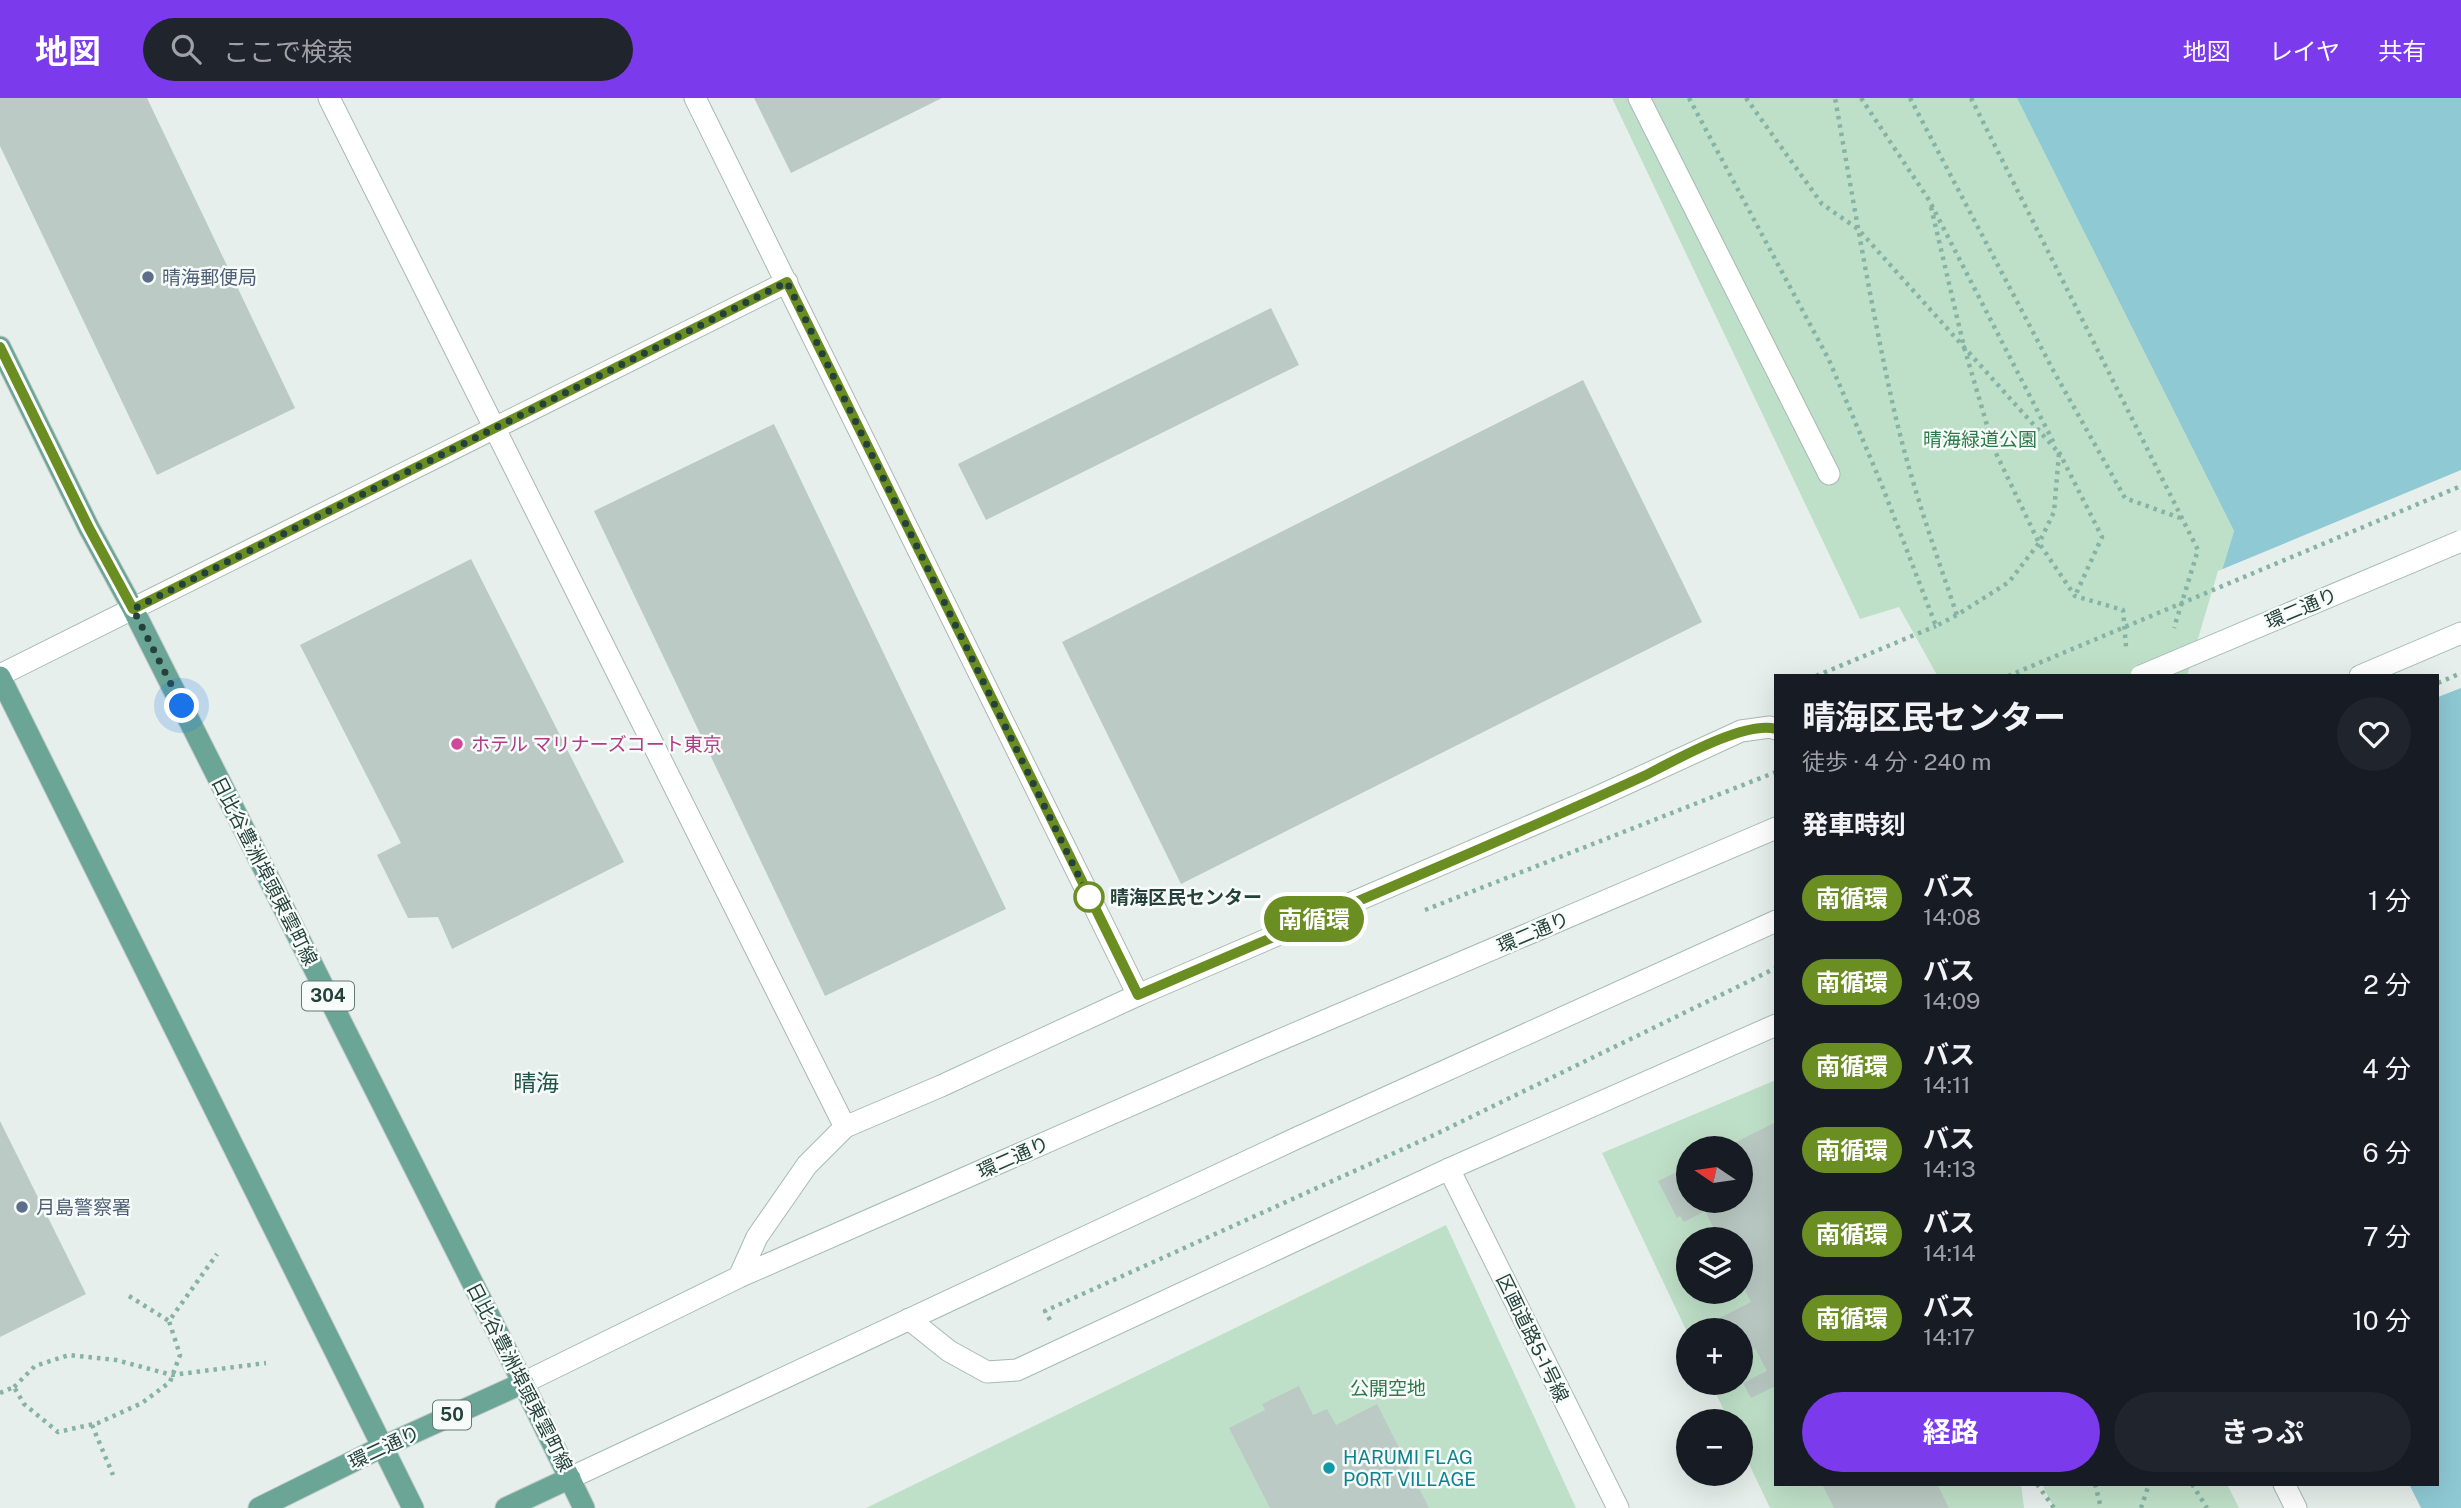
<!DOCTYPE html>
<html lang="ja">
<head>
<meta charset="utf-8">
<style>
  body { margin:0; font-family:"Public Sans","Noto Sans JP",sans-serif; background:#20242c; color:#f1f3f6; height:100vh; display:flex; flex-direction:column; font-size:26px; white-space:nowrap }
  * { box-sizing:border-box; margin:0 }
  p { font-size:23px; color:#9ea1a6 }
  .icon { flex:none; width:38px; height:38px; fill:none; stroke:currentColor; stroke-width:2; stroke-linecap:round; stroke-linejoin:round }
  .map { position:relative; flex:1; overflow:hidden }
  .details { position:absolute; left:1774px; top:576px; width:665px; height:812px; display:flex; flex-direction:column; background:#171b24; border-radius:0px; box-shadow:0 7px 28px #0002 }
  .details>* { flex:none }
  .badge { padding:0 14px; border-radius:23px; font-size:24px; line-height:46px }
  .needle { width:46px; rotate:283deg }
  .tools { position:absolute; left:1676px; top:1038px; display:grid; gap:14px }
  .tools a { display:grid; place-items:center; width:77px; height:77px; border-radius:50%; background:#171b24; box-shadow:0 7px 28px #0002; font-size:35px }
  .you { position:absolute; width:35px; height:35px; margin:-18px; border:5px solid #fff; border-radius:50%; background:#1a73e8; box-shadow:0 0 0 10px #1a73e833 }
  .map>.badge { position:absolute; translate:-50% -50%; box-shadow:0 0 0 4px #fff }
  h2 { padding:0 28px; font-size:26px; line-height:63px }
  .round { display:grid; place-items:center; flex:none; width:74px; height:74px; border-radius:37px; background:#20242c }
  .summary { display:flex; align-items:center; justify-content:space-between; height:119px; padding:0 28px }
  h1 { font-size:33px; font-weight:700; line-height:52px }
  .primary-button { display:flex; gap:14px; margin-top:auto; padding:14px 28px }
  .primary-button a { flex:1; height:80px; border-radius:42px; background:#7c3aed; color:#fff; font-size:28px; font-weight:700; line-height:80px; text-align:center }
  .primary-button a+a { background:#20242c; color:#f1f3f6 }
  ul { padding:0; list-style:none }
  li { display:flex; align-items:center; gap:21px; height:84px; padding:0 28px }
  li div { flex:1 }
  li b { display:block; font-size:26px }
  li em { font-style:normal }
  li .badge { min-width:77px; font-weight:700; text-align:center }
  header { display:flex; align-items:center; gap:42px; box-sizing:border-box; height:98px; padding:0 35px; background:#7c3aed; color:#fff }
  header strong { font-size:33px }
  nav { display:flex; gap:38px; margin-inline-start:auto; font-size:24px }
  .search { width:490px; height:63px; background:#20242c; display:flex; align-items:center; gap:18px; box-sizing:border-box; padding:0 24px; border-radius:38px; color:#9ea1a6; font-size:26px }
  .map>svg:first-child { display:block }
  .green { fill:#bfe0c8; fill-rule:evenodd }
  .water { fill:#8ec9d4 }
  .pier { fill:#e6efeb }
  .building { fill:#bbcac4 }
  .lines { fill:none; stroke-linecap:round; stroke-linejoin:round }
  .service-casing { stroke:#a8b8b2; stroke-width:23 }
  .tertiary-casing { stroke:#a8b8b2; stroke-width:23 }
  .secondary-casing { stroke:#a4bbb3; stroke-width:23 }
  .primary-casing { stroke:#c2cac8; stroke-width:23 }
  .path { stroke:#86b3a5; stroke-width:4.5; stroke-dasharray:3.5 5; stroke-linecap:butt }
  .service { stroke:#fff; stroke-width:21 }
  .tertiary { stroke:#fff; stroke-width:21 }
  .secondary { stroke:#fff; stroke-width:21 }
  .primary { stroke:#6aa596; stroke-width:21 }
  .secondary-bridge-casing { stroke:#a4bbb3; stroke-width:23; stroke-linecap:butt }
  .path-bridge { stroke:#86b3a5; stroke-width:4.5; stroke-dasharray:3.5 5; stroke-linecap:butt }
  .secondary-bridge { stroke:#fff; stroke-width:21 }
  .line-casing { stroke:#fff; stroke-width:16 }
  .line { stroke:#6b8e23; stroke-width:10 }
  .walk { stroke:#24423a; stroke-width:7; stroke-dasharray:0 12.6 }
  .service-dot { fill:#5c6f8a; stroke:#f7fbf9; stroke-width:2.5 }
  .hotel-dot { fill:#d1479c; stroke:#f7fbf9; stroke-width:2.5 }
  .stop-dot { fill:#fff; stroke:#6b8e23; stroke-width:3.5 }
  .culture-dot { fill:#0f9aa8; stroke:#f7fbf9; stroke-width:2.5 }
  .labels { text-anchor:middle; stroke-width:5; stroke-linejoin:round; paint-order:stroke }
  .shield { fill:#f7fbf9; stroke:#637a73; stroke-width:2 }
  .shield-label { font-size:18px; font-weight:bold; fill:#24423a }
  .service-label { font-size:19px; fill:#4e5e75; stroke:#f7fbf9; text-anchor:start }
  .park-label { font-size:19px; fill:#2d7a4b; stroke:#f7fbf9 }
  .street-label { font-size:19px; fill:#24423a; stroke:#f7fbf9 }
  .hotel-label { font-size:19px; fill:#b23c85; stroke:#f7fbf9; text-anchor:start }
  .stop-label { font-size:19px; font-weight:bold; fill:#24423a; stroke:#f7fbf9; text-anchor:start }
  .culture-label { font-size:19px; fill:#0d838f; stroke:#f7fbf9; text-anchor:start }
  .quarter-label { font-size:23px; fill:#1f5548; stroke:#f7fbf9 }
</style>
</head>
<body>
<header>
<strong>地図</strong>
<div class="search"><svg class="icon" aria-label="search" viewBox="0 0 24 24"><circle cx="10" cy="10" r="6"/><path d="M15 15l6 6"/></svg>ここで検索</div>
<nav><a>地図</a><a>レイヤ</a><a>共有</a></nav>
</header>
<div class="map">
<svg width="2461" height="1410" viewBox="0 0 2461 1410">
  <rect width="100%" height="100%" fill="#e6efeb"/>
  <path class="green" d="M1612,0H2017L2234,433L2190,577H1937L1899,509L1860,521Z
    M1776,982V1386H2021L2024,1410H1770L1741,1349V1323H1729L1711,1285L1741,1284V1232H1689V1238L1602,1055ZM1689,1050H1741V1102H1689ZM1689,1141H1741V1194H1689Z
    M1446,1127L1576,1410H866Z
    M2042,1386H2227L2239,1410H2054Z"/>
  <path class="water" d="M2017,0H2461V1410H2421L2409,1386H2438V578L2190,577L2234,433Z"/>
  <path class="pier" d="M2461,372V590L2438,599V578H2187L2218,473Z"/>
  <path class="building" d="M0,0H147L295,310L157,377L0,48Z
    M754,0H942L791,75Z
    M1271,210L1299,267L986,422L958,366Z
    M1583,282L1702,524L1181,786L1062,544Z
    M774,326L1006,811L825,898L594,413Z
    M471,461L624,764L452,851L438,819L408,820L377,757L401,745L300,547Z
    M0,1023L86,1196L0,1239Z
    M1776,1024V1295L1773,1289L1751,1300L1743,1285L1767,1273L1755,1250L1741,1256V1232H1696L1751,1204L1741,1184V1141H1719L1705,1113L1684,1124L1680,1118L1677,1120L1658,1083L1689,1068V1102H1741V1050H1724Z
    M1299,1288L1313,1317L1327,1311L1336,1327L1377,1306L1429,1410H1270L1229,1330L1265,1312L1262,1306Z
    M1822,1386H1937L1949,1410H1834Z"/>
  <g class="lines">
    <defs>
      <path id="service" d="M1639,0L1829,376
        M2284,1386L2296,1410"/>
      <path id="tertiary" d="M329,0L845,1029
        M695,0L1138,897
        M0,577L787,184
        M1449,1071L1618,1410"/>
      <path id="secondary" d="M2360,578L2461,535
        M739,1179L757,1139L807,1067L845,1029L941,988L1138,897L1595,700L1741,633L1770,629L1776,631
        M909,1221L949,1253L987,1274L1017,1272L1449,1071L1776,927
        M523,1285L739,1179L1261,950L1776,730
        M570,1380L1299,1039L1776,823"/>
      <path id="primary" d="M0,249L89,430L133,511L523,1285L584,1410
        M0,579L413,1410
        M259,1410L382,1349L523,1285
        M506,1410L570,1380"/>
    </defs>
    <use href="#service" class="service-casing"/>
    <use href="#tertiary" class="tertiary-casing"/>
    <use href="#secondary" class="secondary-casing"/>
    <use href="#primary" class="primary-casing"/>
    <path class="path" d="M1689,0L1829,262L1881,385L1936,528L1957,517
      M1746,0L1822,106L1858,131L2059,355L2054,414L2039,445L2009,484L1957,517C1933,447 1908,376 1892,303C1870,203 1853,101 1835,0
      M1861,0L1929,102L2055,347
      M1910,0L2053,272L2125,400L2180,420
      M1971,0L2198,452L2174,530
      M1931,109L1964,249L1994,351L2039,445L2075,498L2123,512L2126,549
      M2059,354L2102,439L2075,498
      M1816,578L1936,528
      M2438,585L2461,575
      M1425,812L1776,674
      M129,1198L169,1223
      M1050,1222L1045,1213L1434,1037L1776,870
      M14,1289L35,1268L69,1257L116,1262L172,1277L266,1265
      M0,1295L14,1289L24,1306L58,1334L98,1325L142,1305L170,1284L180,1257L169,1223L217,1156
      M92,1327L113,1377
      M2037,1386L2054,1410
      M2095,1386L2101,1410
      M2192,1386L2207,1410
      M2141,1410L2149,1386"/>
    <use href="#service" class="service"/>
    <use href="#tertiary" class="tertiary"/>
    <use href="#secondary" class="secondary"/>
    <use href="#primary" class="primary"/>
    <defs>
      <path id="secondary-bridge" d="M2141,578L2461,443"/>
    </defs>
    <use href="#secondary-bridge" class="secondary-bridge-casing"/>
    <path class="path-bridge" d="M2008,578L2461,388"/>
    <use href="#secondary-bridge" class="secondary-bridge"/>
  </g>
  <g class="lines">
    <defs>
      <path id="line" d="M0,249L89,430L133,511L787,184L1138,897C1306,824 1477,755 1644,678C1674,663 1745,622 1776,631"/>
    </defs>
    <use href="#line" class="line-casing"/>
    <use href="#line" class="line"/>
    <path class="walk" d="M182,608L133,511L787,184L1089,799"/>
  </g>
  <g class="service-dot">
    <circle cx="148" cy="179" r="7"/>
    <circle cx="22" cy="1109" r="7"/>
  </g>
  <circle class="hotel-dot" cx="457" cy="646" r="7"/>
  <circle class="stop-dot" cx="1089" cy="799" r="14"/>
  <circle class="culture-dot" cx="1329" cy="1370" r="7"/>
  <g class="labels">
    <g class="shield">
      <rect x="302" y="883.5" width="52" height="29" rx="5"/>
      <rect x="433" y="1302.5" width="38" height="29" rx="5"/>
    </g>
    <g class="shield-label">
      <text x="328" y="904">304</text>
      <text x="452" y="1323">50</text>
    </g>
    <g class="service-label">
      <text x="162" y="186">晴海郵便局</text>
      <text x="36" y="1116">月島警察署</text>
    </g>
    <g class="park-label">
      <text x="1980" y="348">晴海緑道公園</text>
      <text x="1388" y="1297">公開空地</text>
    </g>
    <g class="street-label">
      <text transform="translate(2301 510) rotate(-23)" y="7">環二通り</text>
      <text transform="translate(265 773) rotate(63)" y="7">日比谷豊洲埠頭東雲町線</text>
      <text transform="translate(1533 834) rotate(-23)" y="7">環二通り</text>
      <text transform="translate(1013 1059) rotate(-24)" y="7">環二通り</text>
      <text transform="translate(1533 1240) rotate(64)" y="7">区画道路5-1号線</text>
      <text transform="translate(520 1279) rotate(63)" y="7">日比谷豊洲埠頭東雲町線</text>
      <text transform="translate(384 1349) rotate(-25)" y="7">環二通り</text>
    </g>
    <g class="hotel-label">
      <text x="471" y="653">ホテル マリナーズコート東京</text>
    </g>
    <g class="stop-label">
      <text x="1110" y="806">晴海区民センター</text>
    </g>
    <g class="culture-label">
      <text x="1343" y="1366">HARUMI FLAG<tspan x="1343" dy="22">PORT VILLAGE</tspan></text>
    </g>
    <g class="quarter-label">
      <text x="536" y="993">晴海</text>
    </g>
  </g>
</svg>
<div class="tools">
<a><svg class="needle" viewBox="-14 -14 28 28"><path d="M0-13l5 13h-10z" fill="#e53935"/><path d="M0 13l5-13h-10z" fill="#9ea1a6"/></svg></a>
<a><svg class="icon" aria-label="layers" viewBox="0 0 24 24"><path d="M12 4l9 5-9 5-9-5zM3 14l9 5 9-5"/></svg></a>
<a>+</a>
<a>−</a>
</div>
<div class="you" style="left:182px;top:608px"></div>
<b class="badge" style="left:1314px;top:821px;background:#6b8e23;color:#fff">南循環</b>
<section class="details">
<div class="summary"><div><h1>晴海区民センター</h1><p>徒歩 · 4 分 · 240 m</p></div><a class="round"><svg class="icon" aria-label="heart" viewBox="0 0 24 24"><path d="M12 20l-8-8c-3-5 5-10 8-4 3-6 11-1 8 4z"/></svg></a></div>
<h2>発車時刻</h2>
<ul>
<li><span class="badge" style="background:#6b8e23;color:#fff">南循環</span><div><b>バス</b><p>14:08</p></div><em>1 分</em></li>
<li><span class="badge" style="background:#6b8e23;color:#fff">南循環</span><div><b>バス</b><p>14:09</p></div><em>2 分</em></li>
<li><span class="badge" style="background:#6b8e23;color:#fff">南循環</span><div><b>バス</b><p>14:11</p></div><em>4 分</em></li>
<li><span class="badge" style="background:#6b8e23;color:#fff">南循環</span><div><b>バス</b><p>14:13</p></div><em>6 分</em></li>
<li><span class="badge" style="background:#6b8e23;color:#fff">南循環</span><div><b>バス</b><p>14:14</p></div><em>7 分</em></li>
<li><span class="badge" style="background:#6b8e23;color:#fff">南循環</span><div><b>バス</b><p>14:17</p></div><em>10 分</em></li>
</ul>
<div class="primary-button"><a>経路</a><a>きっぷ</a></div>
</section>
</div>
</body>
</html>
